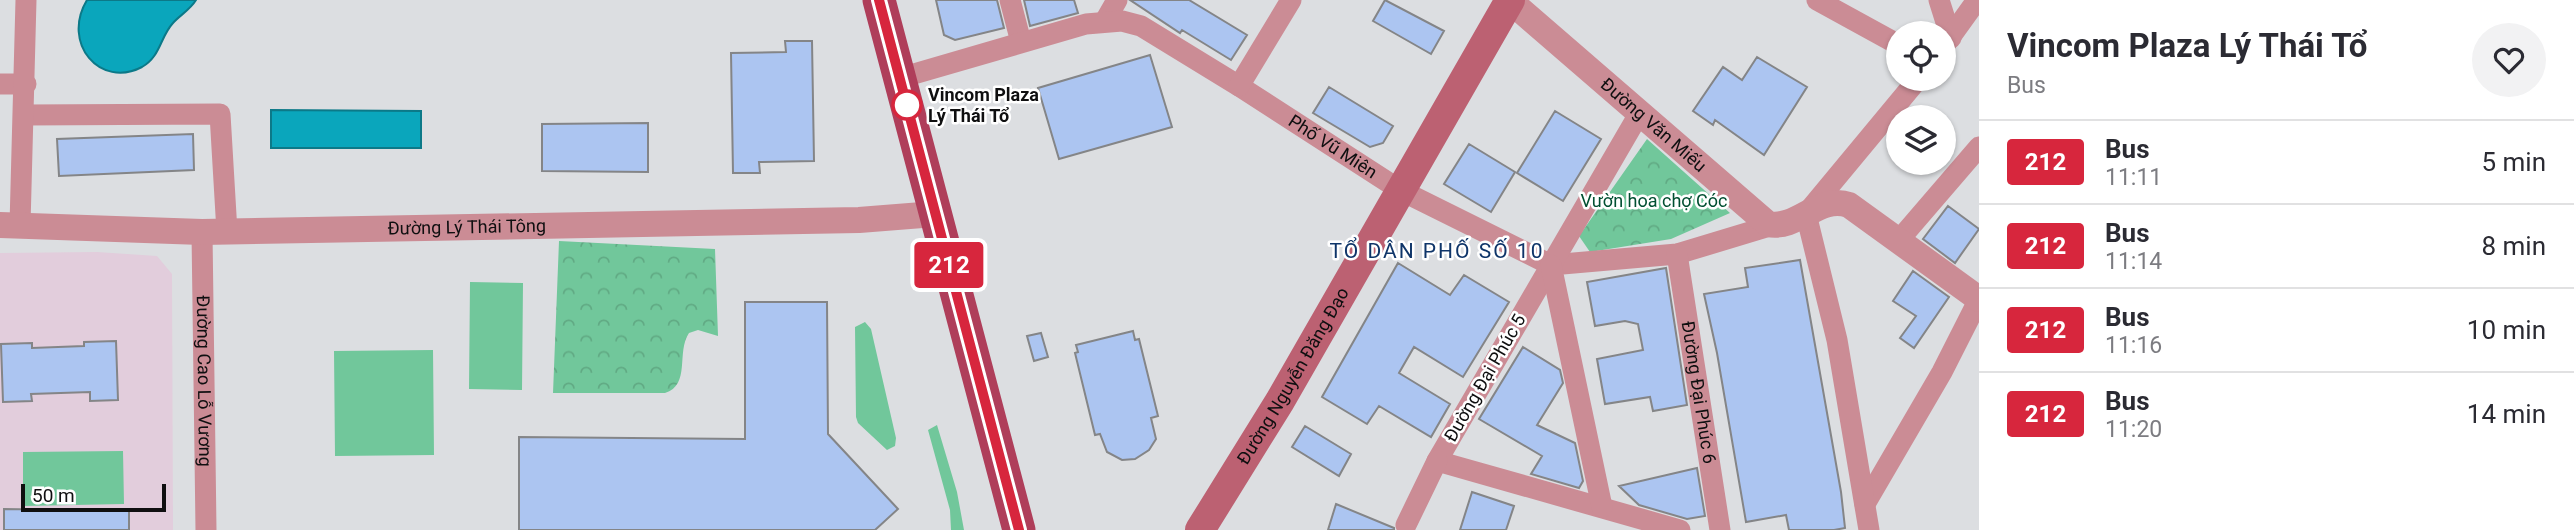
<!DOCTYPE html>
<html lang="en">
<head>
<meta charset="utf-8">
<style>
  body { margin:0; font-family:Roboto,sans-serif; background:#f2f2f3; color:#2b2b33; height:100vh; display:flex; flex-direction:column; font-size:26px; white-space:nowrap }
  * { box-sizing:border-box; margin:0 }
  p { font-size:23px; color:#7c7c81 }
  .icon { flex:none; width:38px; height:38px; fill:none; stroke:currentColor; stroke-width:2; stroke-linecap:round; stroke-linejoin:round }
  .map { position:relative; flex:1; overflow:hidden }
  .details { display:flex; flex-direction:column; background:#fff; width:595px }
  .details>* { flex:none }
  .badge { padding:0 14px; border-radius:5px; font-size:24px; line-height:46px }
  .tools { position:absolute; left:1886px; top:21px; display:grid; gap:14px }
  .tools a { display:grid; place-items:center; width:70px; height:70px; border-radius:50%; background:#fff; box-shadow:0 2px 5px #0004; font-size:35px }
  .scale { position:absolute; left:21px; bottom:18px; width:145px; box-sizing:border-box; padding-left:7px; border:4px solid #0f0f10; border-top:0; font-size:19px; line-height:24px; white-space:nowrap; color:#0f0f10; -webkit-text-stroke:5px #fff; paint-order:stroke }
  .map>.badge { position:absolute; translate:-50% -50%; box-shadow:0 0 0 4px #fff }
  .round { display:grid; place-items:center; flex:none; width:74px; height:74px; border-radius:37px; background:#f2f2f3 }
  .overview { display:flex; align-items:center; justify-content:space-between; height:119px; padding:0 28px }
  h1 { font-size:33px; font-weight:700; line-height:52px }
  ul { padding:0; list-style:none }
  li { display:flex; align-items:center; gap:21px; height:84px; padding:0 28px; border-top:2px solid #e1e1e2 }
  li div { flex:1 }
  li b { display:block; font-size:26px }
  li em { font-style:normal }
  li .badge { min-width:77px; font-weight:700; text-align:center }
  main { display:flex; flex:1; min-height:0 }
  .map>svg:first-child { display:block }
  .commercial { fill:#e2cddc }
  .green { fill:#71c79b }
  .park { fill:url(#park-crowns) }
  .water { fill:#0aa6bc; stroke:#0c7988; stroke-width:2 }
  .building { fill:#acc5f1; stroke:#848587; stroke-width:2 }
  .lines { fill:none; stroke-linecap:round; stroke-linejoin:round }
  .minor { stroke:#cb8c95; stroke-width:21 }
  .tertiary { stroke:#cb8c95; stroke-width:26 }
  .secondary { stroke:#bc6172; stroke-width:30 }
  .primary { stroke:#af3e5a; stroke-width:33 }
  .line-casing { stroke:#fff; stroke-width:16 }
  .line { stroke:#d7263d; stroke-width:10 }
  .stop-dot { fill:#fff; stroke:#d7263d; stroke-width:3.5 }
  .labels { text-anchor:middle; stroke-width:5; stroke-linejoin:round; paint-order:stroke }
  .stop-label { font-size:18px; font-weight:bold; fill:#0f0f10; stroke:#fff; text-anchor:start }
  .street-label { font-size:18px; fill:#0f0f10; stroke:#fff }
  .park-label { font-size:18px; fill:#004f31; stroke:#fff }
  .quarter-label { font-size:21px; letter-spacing:2px; fill:#0f3569; stroke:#fff }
</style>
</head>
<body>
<main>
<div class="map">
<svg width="1979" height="530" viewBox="0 0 1979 530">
  <defs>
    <pattern id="park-crowns" width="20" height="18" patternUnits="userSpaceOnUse" patternTransform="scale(1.75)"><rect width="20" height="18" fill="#71c79b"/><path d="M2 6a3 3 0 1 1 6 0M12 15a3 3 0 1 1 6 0" fill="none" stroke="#61aa84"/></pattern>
  </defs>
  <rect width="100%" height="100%" fill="#dcdee1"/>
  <path class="commercial" d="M97,252L157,256L172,274L173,530H0V253Z"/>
  <path class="green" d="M470,282L523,283L522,390L469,389Z
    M865,322L871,329L896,438L895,446L887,450L858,423L856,417L855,327Z
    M433,350L434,455L335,456L334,351Z
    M937,425L957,492L964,530H951L950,510L928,430Z
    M123,451L124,504L23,506V452Z"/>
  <path class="park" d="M1647,139L1730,213L1671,239L1590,252L1579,236Z
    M559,241L715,249L718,336L698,330L689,333C676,352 691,385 665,393H553Z"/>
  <path class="water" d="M87,0H196C190,10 180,15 173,23C160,37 161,56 142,67C100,89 61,43 87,0Z
    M271,110L421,111V148H271Z"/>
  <path class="building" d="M936,0H997L1004,28L955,40L944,35Z
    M1024,0H1074L1078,13L1030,26Z
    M1130,0H1189L1247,35L1231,60L1182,30L1180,33Z
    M1385,0L1444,31L1431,54L1373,21Z
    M785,41H812L814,161L759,162L760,173H733L731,53L786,52Z
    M1150,55L1172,127L1059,159L1038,88Z
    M1757,57L1807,87L1764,155L1715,120L1713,125L1693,111L1723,67L1742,80Z
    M1329,87L1393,126L1383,143L1370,147L1313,113Z
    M1555,111L1601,139L1563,201L1517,173Z
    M648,123V172L542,171V124Z
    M193,134L194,170L59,176L57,139Z
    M1469,144L1515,172L1491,212L1444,184Z
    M1948,206L1979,229L1955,263L1923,239Z
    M1800,260L1841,492L1845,528L1834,530H1789L1786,515L1746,522L1717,353L1704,294L1748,287L1745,268Z
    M1398,263L1450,295L1464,275L1509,302L1463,377L1414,347L1399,373L1450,404L1431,437L1379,406L1367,424L1322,397Z
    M1666,268L1687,405L1653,411L1650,397L1605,404L1597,359L1643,350L1638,324L1625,321L1595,326L1587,282Z
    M1913,271L1949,297L1914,348L1900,338L1916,316L1893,301Z
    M745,302H827L828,434L898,509L875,530H519V437L745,439Z
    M1133,331L1135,340L1139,339L1158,416L1151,418L1156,439L1149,450L1135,459L1122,460L1107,452L1100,434L1095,435L1075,353L1078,352L1076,345Z
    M1041,333L1048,357L1034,361L1027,336Z
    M116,341L118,400L90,401V392L31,394L32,401L3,402L1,344L32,343V348L84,346V342Z
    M1523,347L1560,370L1563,383L1537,425L1575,443L1583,481L1579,488L1531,474L1542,456L1479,419Z
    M1305,426L1351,454L1339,476L1292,447Z
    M1697,468L1705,516L1687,519L1639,505L1619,486Z
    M1472,492L1514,506L1506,530H1460Z
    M1336,504L1394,528V530H1328Z
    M4,509L129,511V530H4Z"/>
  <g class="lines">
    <g class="minor">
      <path d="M1010,0L1021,42"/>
      <path d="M1817,0L1899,45"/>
      <path d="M1939,0L1951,38"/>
      <path d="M1105,21L1117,0"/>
      <path d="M1944,46L1977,0"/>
      <path id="s1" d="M900,78L1086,24L1122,21L1141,26L1239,86L1400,190L1551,265L1677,254L1773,225"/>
      <path d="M0,84H26"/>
      <path d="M1239,86L1291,0"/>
      <path d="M1639,114L1437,461L1680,530"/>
      <path d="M25,115L220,114L227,232"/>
      <path d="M20,225L26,0"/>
      <path id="s2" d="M202,232L206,530"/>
      <path d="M1899,240L1979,147"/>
      <path id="s3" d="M1677,254L1720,530"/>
      <path d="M1551,265L1602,507"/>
      <path d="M1865,504L1942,372L1979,299"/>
      <path d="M1406,525L1437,461"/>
      <path d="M1869,530L1837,340L1806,214L1918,79"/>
    </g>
    <g class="tertiary">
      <path id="s4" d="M1509,0L1768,224C1798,230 1819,194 1849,205L1979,299"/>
      <path id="s5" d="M0,225L202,232L859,220L935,214"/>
    </g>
    <path class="secondary" id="s6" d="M1200,530L1280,401L1510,0"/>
    <path class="primary" d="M879,0L1019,530"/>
  </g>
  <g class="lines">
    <defs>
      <path id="line" d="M879,0L1019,530"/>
    </defs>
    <use href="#line" class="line-casing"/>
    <use href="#line" class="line"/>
  </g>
  <circle class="stop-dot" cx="907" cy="105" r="14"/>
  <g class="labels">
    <g class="stop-label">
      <text x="928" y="101">Vincom Plaza<tspan x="928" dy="21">Lý Thái Tổ</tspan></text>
    </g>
    <g class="street-label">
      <text dy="6" stroke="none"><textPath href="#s4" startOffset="191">Đường Văn Miếu</textPath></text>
      <text dy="6" stroke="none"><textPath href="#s1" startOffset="476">Phố Vũ Miên</textPath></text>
      <text dy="6" stroke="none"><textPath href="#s5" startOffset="467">Đường Lý Thái Tông</textPath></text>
      <text dy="6" stroke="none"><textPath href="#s6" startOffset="180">Đường Nguyễn Đăng Đạo</textPath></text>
      <text transform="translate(1485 378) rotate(-60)" y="6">Đường Đại Phúc 5</text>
      <text dy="6" stroke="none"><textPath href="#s2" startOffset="149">Đường Cao Lỗ Vương</textPath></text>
      <text dy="6" stroke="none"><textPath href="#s3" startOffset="140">Đường Đại Phúc 6</textPath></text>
    </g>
    <g class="park-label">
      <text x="1654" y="207">Vườn hoa chợ Cóc</text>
    </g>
    <g class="quarter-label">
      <text x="1437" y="258">TỔ DÂN PHỐ SỐ 10</text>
    </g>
  </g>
</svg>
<div class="tools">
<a><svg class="icon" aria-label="locate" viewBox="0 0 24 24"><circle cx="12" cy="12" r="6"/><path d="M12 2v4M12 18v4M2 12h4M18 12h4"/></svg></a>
<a><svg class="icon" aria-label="layers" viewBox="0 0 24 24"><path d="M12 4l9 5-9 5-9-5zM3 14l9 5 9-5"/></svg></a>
</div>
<div class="scale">50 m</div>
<b class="badge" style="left:949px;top:265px;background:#d7263d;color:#fff">212</b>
</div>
<section class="details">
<div class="overview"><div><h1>Vincom Plaza Lý Thái Tổ</h1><p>Bus</p></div><a class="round"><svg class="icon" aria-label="heart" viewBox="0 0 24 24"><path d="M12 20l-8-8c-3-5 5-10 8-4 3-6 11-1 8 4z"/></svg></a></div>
<ul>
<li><span class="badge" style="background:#d7263d;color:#fff">212</span><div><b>Bus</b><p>11:11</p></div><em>5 min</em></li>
<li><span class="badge" style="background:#d7263d;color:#fff">212</span><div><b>Bus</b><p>11:14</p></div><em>8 min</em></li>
<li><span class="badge" style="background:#d7263d;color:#fff">212</span><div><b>Bus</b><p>11:16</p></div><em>10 min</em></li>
<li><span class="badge" style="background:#d7263d;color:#fff">212</span><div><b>Bus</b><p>11:20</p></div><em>14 min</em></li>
</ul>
</section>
</main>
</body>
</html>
